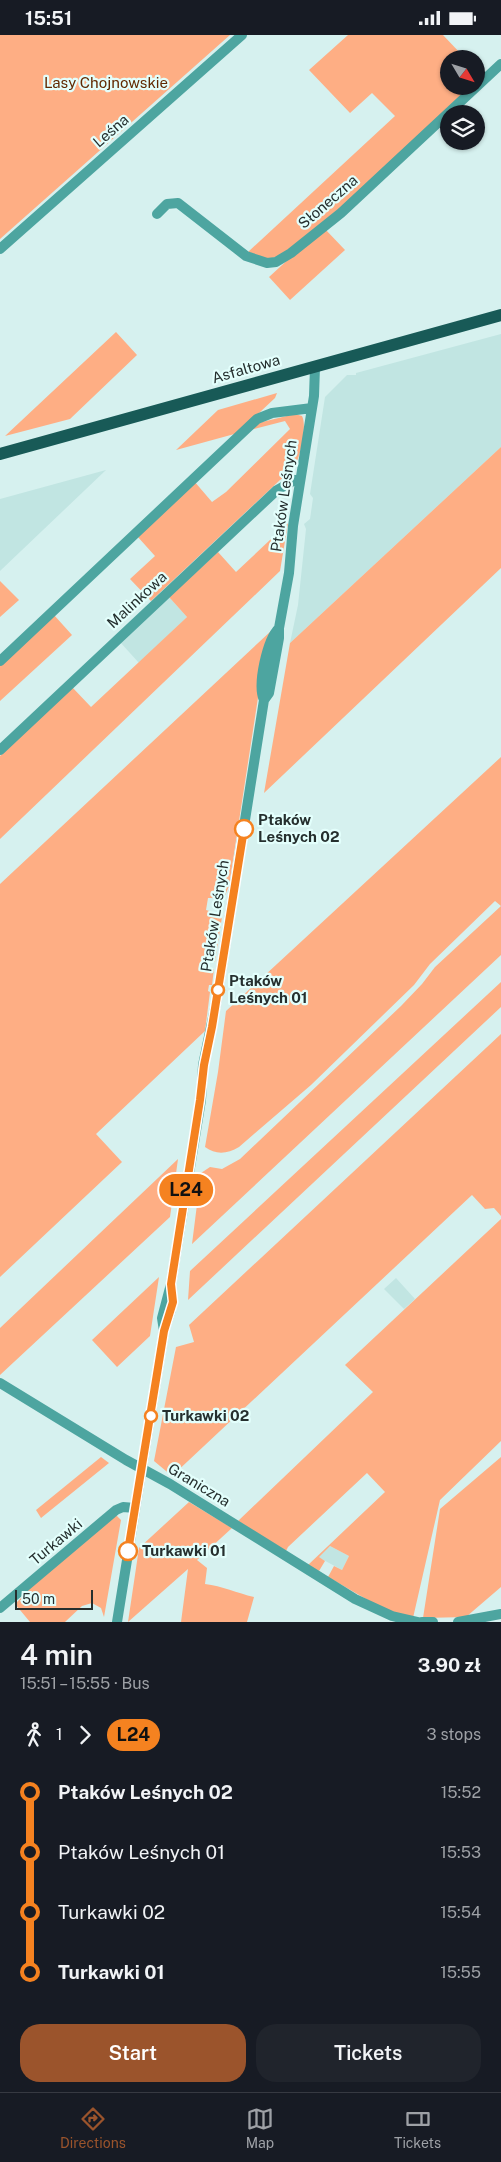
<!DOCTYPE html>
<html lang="en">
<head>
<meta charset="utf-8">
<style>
  body { margin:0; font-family:"Public Sans",sans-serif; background:#20242c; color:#f1f3f6; height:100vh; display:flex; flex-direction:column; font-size:19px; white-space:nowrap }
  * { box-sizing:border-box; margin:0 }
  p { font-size:16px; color:#9ea1a6 }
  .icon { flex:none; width:28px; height:28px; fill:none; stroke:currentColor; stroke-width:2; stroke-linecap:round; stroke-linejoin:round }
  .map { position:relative; height:1587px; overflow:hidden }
  .drawer { display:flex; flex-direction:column; background:#171b24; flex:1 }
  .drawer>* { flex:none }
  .badge { padding:0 10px; border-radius:16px; font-size:18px; line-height:32px }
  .needle { width:32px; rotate:128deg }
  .tools { position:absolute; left:440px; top:15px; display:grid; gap:10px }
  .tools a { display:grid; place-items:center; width:45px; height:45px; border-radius:50%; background:#171b24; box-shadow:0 1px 4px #0004; font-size:25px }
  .scale { position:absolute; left:15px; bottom:12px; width:78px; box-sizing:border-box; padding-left:5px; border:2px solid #252f2e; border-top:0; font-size:14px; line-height:18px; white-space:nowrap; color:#252f2e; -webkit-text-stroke:4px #e3fffc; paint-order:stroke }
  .map>.badge { position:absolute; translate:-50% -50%; box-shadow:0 0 0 2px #fff }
  .legs { display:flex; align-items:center; gap:8px; height:55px; padding:0 20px; font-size:16px }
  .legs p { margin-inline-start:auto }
  .head { display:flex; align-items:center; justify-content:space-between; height:85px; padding:0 20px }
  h1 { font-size:28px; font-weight:600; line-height:38px }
  .cta { display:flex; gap:10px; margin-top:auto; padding:10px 20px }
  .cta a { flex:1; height:58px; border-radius:20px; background:#9b542c; color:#fff; font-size:20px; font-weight:600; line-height:58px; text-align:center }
  .cta a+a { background:#20242c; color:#f1f3f6 }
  ul { padding:0 20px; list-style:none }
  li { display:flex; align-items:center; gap:18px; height:60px; font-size:19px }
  li i { display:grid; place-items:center; width:8px; height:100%; margin:0 6px; background:currentColor }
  li i::after { content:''; width:12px; height:12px; margin:-6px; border:4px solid; border-radius:50%; background:#171b24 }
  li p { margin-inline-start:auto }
  li:first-child i { background:linear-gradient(#0000 50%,currentColor 0) }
  li:last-child i { background:linear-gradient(currentColor 50%,#0000 0) }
  .status { display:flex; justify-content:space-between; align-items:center; height:35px; padding:0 25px; background:#171b24; direction:ltr }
  .status svg { height:14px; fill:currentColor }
  .menu { display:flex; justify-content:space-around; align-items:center; height:70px; border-top:1px solid #363941; background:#171b24; font-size:14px; color:#9ea1a6 }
  .menu a { display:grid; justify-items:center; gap:2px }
  .menu .active { color:#9b542c }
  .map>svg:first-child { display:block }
  .built { fill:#c1e5e2 }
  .green { fill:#feae84 }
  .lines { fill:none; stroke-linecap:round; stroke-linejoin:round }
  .minor { stroke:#4da5a0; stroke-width:10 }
  .primary { stroke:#185a57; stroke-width:12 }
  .line-1-casing { stroke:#fff; stroke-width:11 }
  .line-1 { stroke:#f58220; stroke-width:8 }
  .stop-1-dot { fill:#fff; stroke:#f58220; stroke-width:2.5 }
  .labels { text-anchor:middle; stroke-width:4.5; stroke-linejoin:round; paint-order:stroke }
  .park-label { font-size:15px; fill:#622901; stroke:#e3fffc }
  .street-label { font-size:15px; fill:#252f2e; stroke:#e3fffc }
  .stop-label { font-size:15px; font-weight:bold; fill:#252f2e; stroke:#e3fffc; text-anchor:start }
</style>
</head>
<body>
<div class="status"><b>15:51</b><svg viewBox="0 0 49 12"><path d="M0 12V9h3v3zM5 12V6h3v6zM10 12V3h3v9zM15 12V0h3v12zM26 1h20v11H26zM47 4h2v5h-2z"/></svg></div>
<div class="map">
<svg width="501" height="1587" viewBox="0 0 501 1587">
  <rect width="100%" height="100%" fill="#d6f1ef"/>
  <path class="built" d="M501,299V412L290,608L298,570L306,494L304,489L310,484L313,463L310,459L325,362L347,340H356V338Z
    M106,435L0,536V464Z
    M169,562L187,582L139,628L120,607Z
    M396,1243L415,1264L404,1274L384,1254Z
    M330,1511L349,1521L342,1535L318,1522Z"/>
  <path class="green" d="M0,0H230L0,204Z
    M348,0H443L461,19L458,21L460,24H449V51H472L331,183L280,221L268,224L248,217L395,81L372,58L350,78L309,35Z
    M325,194L345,215L290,265L269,242L292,221Z
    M116,297L137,320L70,384L5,401Z
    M277,358L275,363L238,398L176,415L218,375Z
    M295,379L302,381C307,390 301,419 296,428C292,435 287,441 280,445L151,566L130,544L155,521L137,501L194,446L212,467L226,457L290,394L285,386L250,395L258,388Z
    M501,412V533L264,758L290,608Z
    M288,488L280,536L0,804V721L72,652L91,672L187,582L169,562L218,517L236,537Z
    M0,546L19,565L0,582Z
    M54,580L72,600L0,666V630Z
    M271,596L265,617L229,851L224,863H208L206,875L219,879L222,882L215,927L208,926L207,932L214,934L212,950H209L208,956L210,957L205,996L96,1099L122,1127L0,1242V849Z
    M501,722V920L192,1209L201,1138L210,1132L222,1134L240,1124L401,971L422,949L435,932L501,871L495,866L430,929L414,950L311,1050L239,1112C227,1119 216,1120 205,1112L218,1037L226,976Z
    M501,947V972L188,1265L190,1236Z
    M501,999V1181L494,1173L485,1174L472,1160L172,1441L154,1426L176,1312L194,1307L189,1290Z
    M178,1124L170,1182L0,1340V1293Z
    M501,1184V1406L440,1465L413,1583L385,1575L328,1542L334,1531L342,1535L349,1521L330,1511L319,1522L325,1526L319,1536L308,1530L385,1457L367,1438L288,1512L286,1516L238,1486L373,1357L345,1330Z
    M159,1242L150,1301L117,1332L92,1305Z
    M101,1422L109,1428L41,1483L36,1475Z
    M501,1422V1552L466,1582L423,1583L440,1474Z
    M189,1467L232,1493L197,1525L207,1533L205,1549C222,1551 237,1558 254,1562L247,1587H181L188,1534L128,1587L139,1513Z
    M116,1480L121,1485L104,1582L101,1573L92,1568L82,1571L65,1587H30L15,1569L22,1562L21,1561Z"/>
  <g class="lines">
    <path class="minor" d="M157,179L167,169L178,168L246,221L267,228L276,227L291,218L341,178L501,29
      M0,214L242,0
      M0,626L257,384L272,378L312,373
      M264,665C257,650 267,605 279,593
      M0,715L277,455L295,445H300
      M164,1296L162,1283L171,1249L201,1065L203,1030L216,968L264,665L269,658L279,603V593L289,538L293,491L314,361L315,332
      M0,1348L126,1425L170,1449L355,1564L392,1581L418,1587
      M0,1573L116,1475L123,1472L135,1473
      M117,1587L164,1296L171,1275L172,1255
      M422,1587H433
      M458,1587L501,1579"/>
    <path class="primary" d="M0,419L501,280"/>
  </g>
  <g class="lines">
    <defs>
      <path id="line-1" d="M128,1516L164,1296L173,1267L171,1249L200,1065L204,1030L212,992L244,794"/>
    </defs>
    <use href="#line-1" class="line-1-casing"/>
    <use href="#line-1" class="line-1"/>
  </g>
  <g class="stop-1-dot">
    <circle cx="244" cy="794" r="9"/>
    <circle cx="218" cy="955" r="6"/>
    <circle cx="151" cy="1381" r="6"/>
    <circle cx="128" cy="1516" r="9"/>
  </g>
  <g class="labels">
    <g class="park-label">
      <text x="106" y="53">Lasy Chojnowskie</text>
    </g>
    <g class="street-label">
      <text transform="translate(111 96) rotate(-41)" y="5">Leśna</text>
      <text transform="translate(328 167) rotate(-41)" y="5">Słoneczna</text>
      <text transform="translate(246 334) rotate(-16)" y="5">Asfaltowa</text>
      <text transform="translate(284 461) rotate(-82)" y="5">Ptaków Leśnych</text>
      <text transform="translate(137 565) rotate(-43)" y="5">Malinkowa</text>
      <text transform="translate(215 881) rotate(-81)" y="5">Ptaków Leśnych</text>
      <text transform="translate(199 1450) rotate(31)" y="5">Graniczna</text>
      <text transform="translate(56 1507) rotate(-40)" y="5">Turkawki</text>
    </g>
    <g class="stop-label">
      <text x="258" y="790">Ptaków<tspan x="258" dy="17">Leśnych 02</tspan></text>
      <text x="229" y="951">Ptaków<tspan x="229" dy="17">Leśnych 01</tspan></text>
      <text x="162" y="1386">Turkawki 02</text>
      <text x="142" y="1521">Turkawki 01</text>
    </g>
  </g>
</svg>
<div class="tools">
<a><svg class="needle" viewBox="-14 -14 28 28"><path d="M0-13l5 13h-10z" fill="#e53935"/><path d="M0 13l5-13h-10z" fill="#9ea1a6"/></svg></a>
<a><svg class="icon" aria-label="layers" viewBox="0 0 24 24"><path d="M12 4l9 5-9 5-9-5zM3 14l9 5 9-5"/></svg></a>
</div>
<div class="scale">50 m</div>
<b class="badge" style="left:186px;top:1155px;background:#f58220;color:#111">L24</b>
</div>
<section class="drawer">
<div class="head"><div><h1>4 min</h1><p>15:51 – 15:55 · Bus</p></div><b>3.90 zł</b></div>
<div class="legs"><svg class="icon" aria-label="walk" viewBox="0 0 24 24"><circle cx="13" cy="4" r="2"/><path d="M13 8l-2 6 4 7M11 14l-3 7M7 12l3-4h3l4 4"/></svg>1<svg class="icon" aria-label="forward" viewBox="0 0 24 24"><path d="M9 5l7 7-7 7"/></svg><b class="badge" style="background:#f58220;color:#111">L24</b><p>3 stops</p></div>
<ul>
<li><i style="color:#f58220"></i><b>Ptaków Leśnych 02</b><p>15:52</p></li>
<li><i style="color:#f58220"></i><span>Ptaków Leśnych 01</span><p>15:53</p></li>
<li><i style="color:#f58220"></i><span>Turkawki 02</span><p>15:54</p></li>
<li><i style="color:#f58220"></i><b>Turkawki 01</b><p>15:55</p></li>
</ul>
<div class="cta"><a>Start</a><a>Tickets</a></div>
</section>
<nav class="menu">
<a class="active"><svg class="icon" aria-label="directions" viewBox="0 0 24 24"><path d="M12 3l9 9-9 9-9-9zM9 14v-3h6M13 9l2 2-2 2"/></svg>Directions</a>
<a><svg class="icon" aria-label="map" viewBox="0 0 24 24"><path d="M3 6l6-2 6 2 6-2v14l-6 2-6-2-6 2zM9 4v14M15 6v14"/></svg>Map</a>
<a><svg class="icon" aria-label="tickets" viewBox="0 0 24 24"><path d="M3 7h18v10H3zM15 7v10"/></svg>Tickets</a>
</nav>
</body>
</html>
